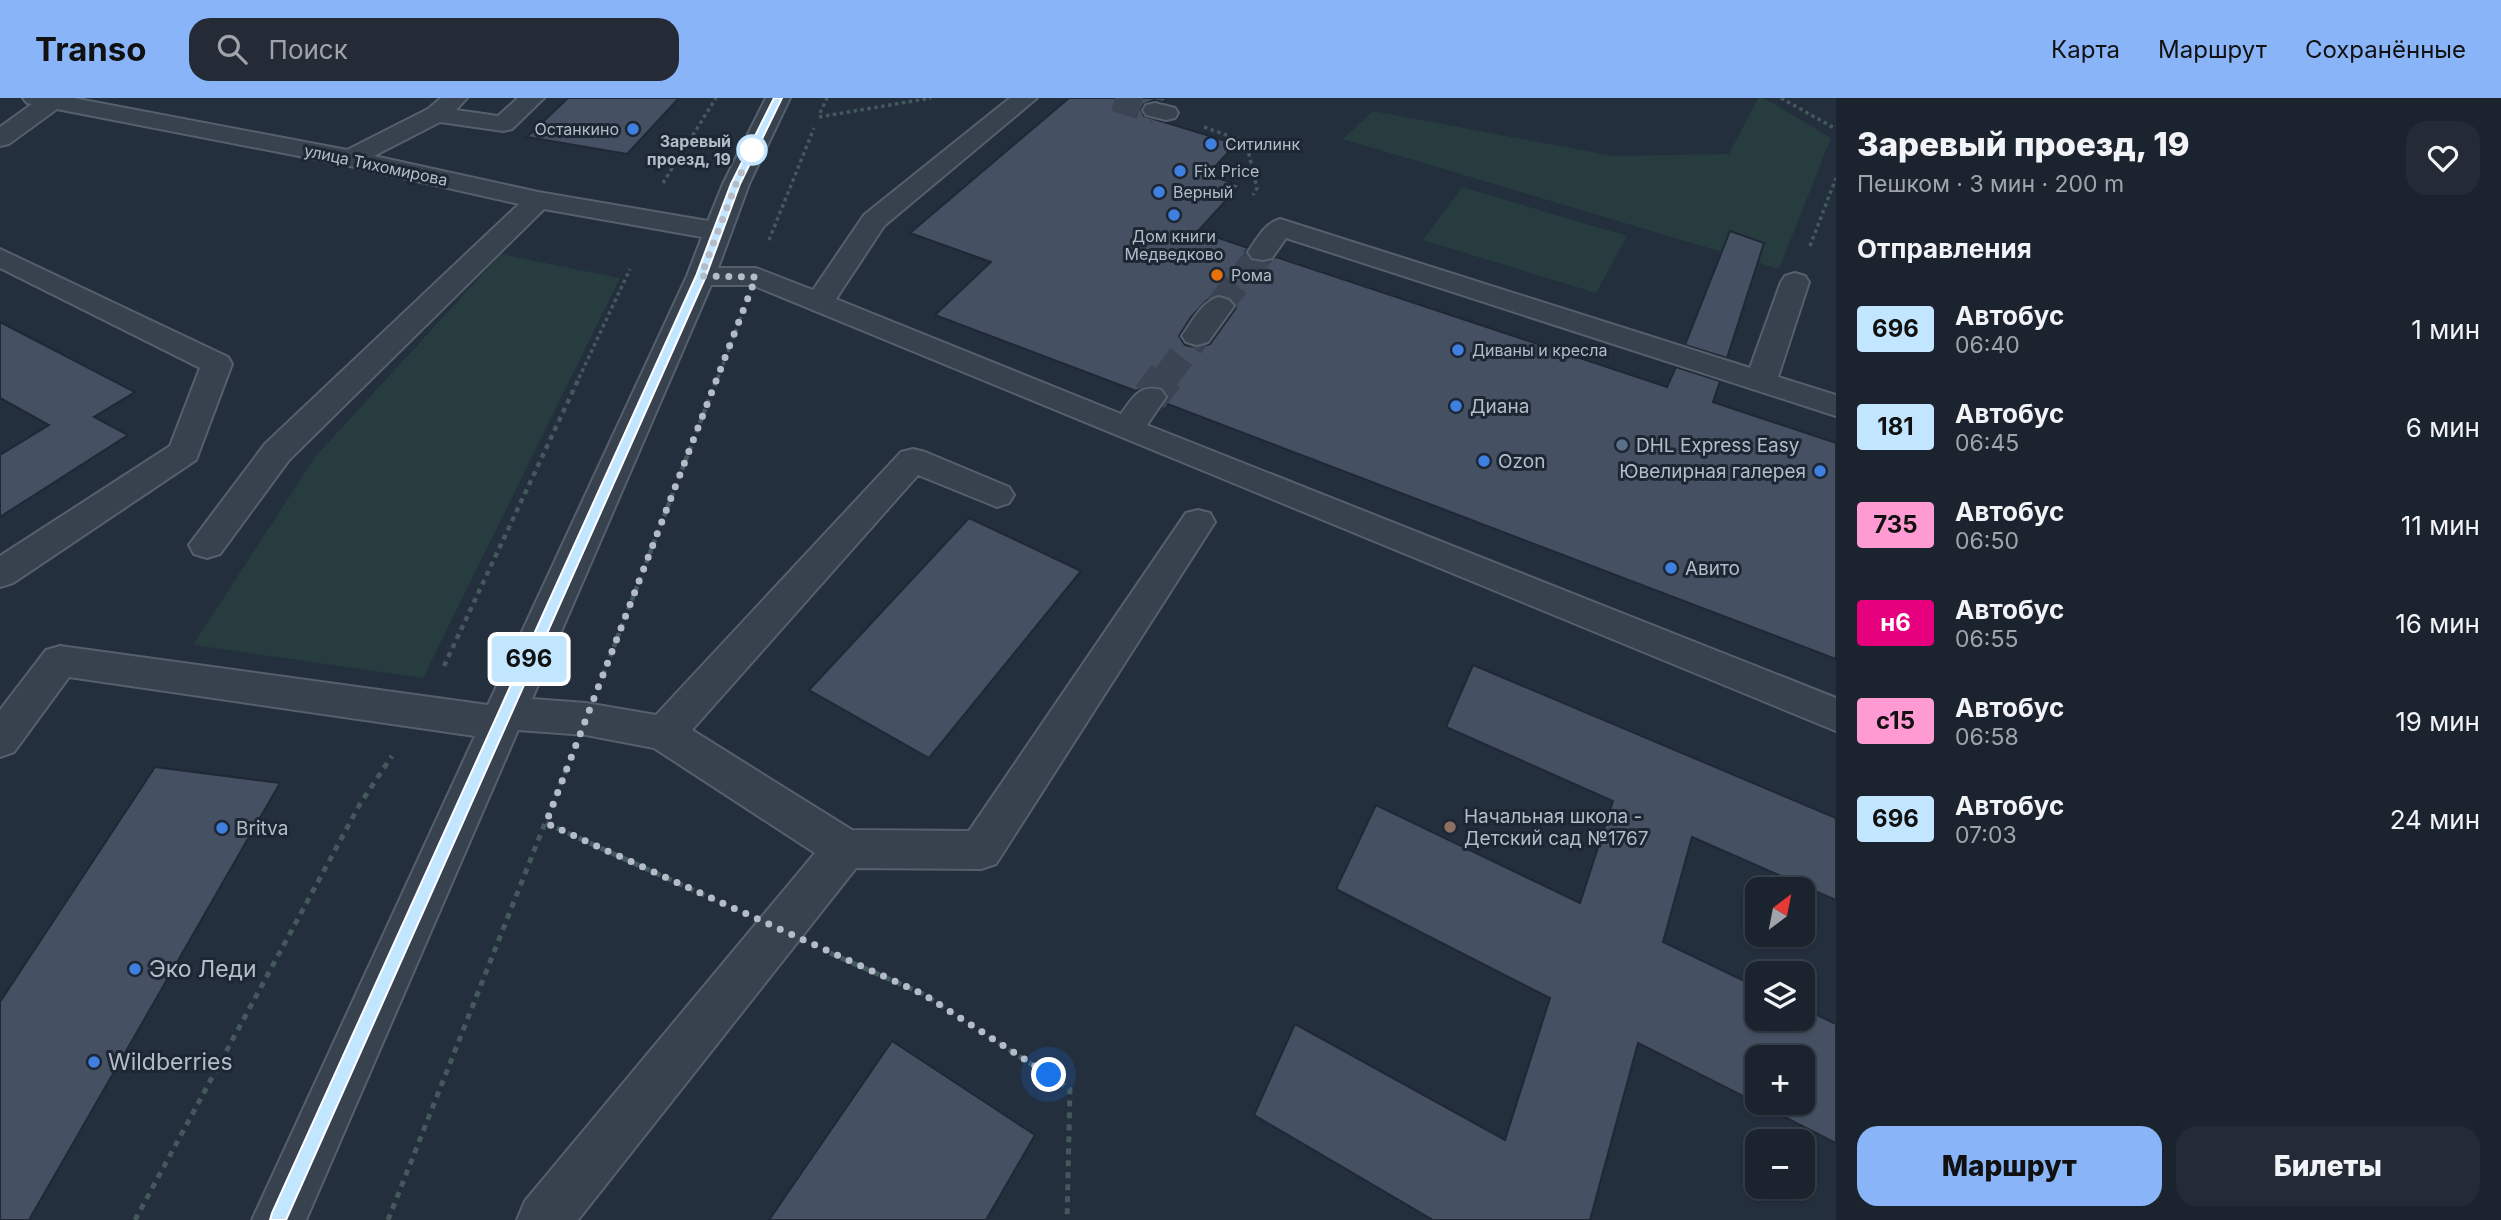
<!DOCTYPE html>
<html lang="ru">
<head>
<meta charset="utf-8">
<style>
  body { margin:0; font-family:Inter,sans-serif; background:#242b36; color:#f1f3f6; height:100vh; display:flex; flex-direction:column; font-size:26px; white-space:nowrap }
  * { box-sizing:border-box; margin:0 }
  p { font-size:23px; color:#a0a4aa }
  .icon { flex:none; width:38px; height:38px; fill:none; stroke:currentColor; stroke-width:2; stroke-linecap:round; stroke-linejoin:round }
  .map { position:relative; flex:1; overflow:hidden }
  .panel { display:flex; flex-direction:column; background:#1b232e; width:665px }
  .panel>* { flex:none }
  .badge { padding:0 14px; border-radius:5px; font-size:24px; line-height:46px }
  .needle { width:46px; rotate:32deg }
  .controls { position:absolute; left:1745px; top:779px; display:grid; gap:14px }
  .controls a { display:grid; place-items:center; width:70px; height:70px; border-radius:14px; background:#1b232e; box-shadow:0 2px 5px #0004,0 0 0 2px #39404a; font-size:35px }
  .you { position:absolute; width:35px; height:35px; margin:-18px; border:5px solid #fff; border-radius:50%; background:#1a73e8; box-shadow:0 0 0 10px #1a73e833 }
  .map>.badge { position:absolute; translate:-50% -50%; box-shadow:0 0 0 4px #fff }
  h2 { padding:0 21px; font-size:26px; line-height:63px }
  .round { display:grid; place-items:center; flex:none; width:74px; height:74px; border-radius:21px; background:#242b36 }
  .overview { display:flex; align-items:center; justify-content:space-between; height:119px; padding:0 21px }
  h1 { font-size:33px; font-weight:800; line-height:52px }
  .cta { display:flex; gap:14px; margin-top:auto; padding:14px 21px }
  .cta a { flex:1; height:80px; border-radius:21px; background:#8ab4f8; color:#111; font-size:28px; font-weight:800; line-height:80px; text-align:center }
  .cta a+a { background:#242b36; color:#f1f3f6 }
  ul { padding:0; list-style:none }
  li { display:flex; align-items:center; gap:21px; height:98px; padding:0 21px }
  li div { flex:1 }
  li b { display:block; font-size:26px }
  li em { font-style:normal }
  li .badge { min-width:77px; font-weight:700; text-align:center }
  header { display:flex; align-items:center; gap:42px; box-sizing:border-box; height:98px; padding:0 35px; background:#8ab4f8; color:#111 }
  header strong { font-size:33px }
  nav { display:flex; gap:38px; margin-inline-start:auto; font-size:24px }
  .search { width:490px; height:63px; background:#242b36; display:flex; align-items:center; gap:18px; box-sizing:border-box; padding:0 24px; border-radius:21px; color:#a0a4aa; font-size:26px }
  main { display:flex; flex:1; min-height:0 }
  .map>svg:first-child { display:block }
  .green { fill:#263c3f }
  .building { fill:#455162; stroke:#1f2835; stroke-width:2; fill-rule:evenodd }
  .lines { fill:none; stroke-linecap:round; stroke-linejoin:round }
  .minor-tunnel-far1 { stroke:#3a4453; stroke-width:27; stroke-dasharray:27 14; stroke-linecap:butt }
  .minor-tunnel { stroke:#3a4453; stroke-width:36; stroke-dasharray:36 18; stroke-linecap:butt }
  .minor-casing { stroke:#565f6c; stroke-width:4 }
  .path-far2 { stroke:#44595c; stroke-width:3.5; stroke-dasharray:3.5 3.5; stroke-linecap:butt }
  .path-far1 { stroke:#44595c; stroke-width:4.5; stroke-dasharray:5 5; stroke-linecap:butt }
  .path { stroke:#44595c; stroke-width:5; stroke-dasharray:6 6; stroke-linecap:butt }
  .minor { fill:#38414e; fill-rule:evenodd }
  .line { fill:#c2e6ff; stroke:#fff; stroke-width:2 }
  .walk { stroke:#b4bcc9; stroke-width:7; stroke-dasharray:0 12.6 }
  .shop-dot { fill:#3f7fe0; stroke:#1d2633; stroke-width:2.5 }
  .stop-dot { fill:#fff; stroke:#c2e6ff; stroke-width:3.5 }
  .food-dot { fill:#e8710a; stroke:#1d2633; stroke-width:2.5 }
  .service-dot { fill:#5c6f8a; stroke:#1d2633; stroke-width:2.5 }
  .education-dot { fill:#8d6e63; stroke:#1d2633; stroke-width:2.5 }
  .labels { text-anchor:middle; stroke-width:6; stroke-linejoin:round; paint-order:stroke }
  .far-poi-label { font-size:16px; fill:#b4bcc9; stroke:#1d2633; text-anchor:start }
  .far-stop-label { font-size:16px; font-weight:bold; fill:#b4bcc9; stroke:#1d2633; text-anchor:end }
  .far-street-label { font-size:16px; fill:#b4bcc9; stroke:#1d2633 }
  .poi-label { font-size:19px; fill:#b4bcc9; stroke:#1d2633; text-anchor:start }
  .near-poi-label { font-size:23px; fill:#b4bcc9; stroke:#1d2633; text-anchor:start }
</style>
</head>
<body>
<header>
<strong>Transo</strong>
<div class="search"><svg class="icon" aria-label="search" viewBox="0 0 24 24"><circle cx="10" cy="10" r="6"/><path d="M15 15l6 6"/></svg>Поиск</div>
<nav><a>Карта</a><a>Маршрут</a><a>Сохранённые</a></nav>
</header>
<main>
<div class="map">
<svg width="1836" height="1122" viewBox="0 0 1836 1122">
  <rect width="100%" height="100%" fill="#242f3e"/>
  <path class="green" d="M1758,0H1764L1831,40L1779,171L1343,41L1373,13L1613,58L1729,56Z
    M1462,89L1627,138L1596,195L1423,142Z
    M501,156L620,180L423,580L193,547L315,359Z"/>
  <path class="building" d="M568,0H679L627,56L527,39Z
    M1069,0H1168L1163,4L1154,2L1144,6L1141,11L1144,18L1236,46L1207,77L1240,87L1198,133L1248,150L1245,154L1251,163L1263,165L1276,159L1667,289L1676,269L1720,283L1713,304L1836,345V561L1165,305L1169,299L1161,289L1147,288L1136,293L935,217L991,164L910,135ZM1220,196L1231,200L1236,210L1210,246L1198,250L1185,247L1179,238L1191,219L1206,203Z
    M1730,133L1764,145L1727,260L1685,247Z
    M0,224L135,294L94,319L128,337L0,419V357L49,327L0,300Z
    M969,420L1081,473L929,660L809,592Z
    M1473,567L1836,720V802L1692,739L1663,844L1757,889V920H1802V910L1836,926V1045L1638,945L1590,1122H1433L1254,1017L1295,926L1505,1042L1550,900L1336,791L1376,707L1580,805L1613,703L1446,629ZM1757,959H1802V1004H1757Z
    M155,669L280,685L29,1122H0V904Z
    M892,943L1035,1037L986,1122H769Z"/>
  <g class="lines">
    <path class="minor-tunnel-far1" d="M1115,0L1155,12
      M1219,208L1262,154
      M1165,280L1197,238"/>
    <path class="minor-tunnel" d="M1150,299L1166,278"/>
    <defs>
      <path id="minor" d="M23,0H73L347,52L428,11L441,0H467L456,12L498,18L518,0H544L512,31L503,33L440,24L374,58L538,94L708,123L723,86L766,0H790L749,86L718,170H756L813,192L864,117L1010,0H1037L884,128L836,201L1121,316C1133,300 1139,286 1161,292L1166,299L1147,327L1836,600V633L752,187H711L532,601L586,605L656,617L901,354L913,351L925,354L1009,389L1014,397L1009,405L997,409L918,377L692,632L852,732L969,733L1186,415L1198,412L1210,415L1215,424L996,766L981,771L856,770L578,1122H517L525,1103L815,755L654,650L586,637L518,632L306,1122H252L475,638L69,579L14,654L0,659V612L46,552L60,548L488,607L687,178L702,139L544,111L289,362L220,456L207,460L194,456L189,447L265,346L519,106L350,68L57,11L9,46L0,48V29L32,6L27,5Z
        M1155,5L1175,10L1178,15L1175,20L1166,22L1146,17L1143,12L1146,7Z
        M1280,121L1750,270L1781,184L1785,178L1795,175L1805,178L1809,184L1778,279L1836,297V318L1286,140L1272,160L1262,162L1252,160L1248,154C1257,141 1265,125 1280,121Z
        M0,151L228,259L232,266L196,362L13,485L0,489V458L170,348L200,270L0,170Z
        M1219,199L1229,202L1234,208L1208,244L1197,247L1186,244L1182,238C1192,224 1202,203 1219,199Z"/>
    </defs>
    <use href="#minor" class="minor-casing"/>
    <path class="path-far2" d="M1781,0L1836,31
      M820,15L827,0
      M819,19L931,0
      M1204,29L1246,44L1257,90L1253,97
      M663,85L716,0
      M769,142L814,30
      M1810,148L1836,80
      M579,280L630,171
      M718,280L741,219"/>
    <path class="path-far1" d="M444,568L580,278
      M603,577L718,278"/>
    <path class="path" d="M546,725L730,809
      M830,855L923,896L1070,991L1067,1122
      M135,1122L360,706L392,658
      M388,1122L568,667"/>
    <use href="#minor" class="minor"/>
  </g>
  <path class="line" d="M774,0H782L740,86L706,178L286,1122H270L272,1115L696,178L731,86Z"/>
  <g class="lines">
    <path class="walk" d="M752,52L736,86L701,178L756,179L546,725L923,896L1049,977"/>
  </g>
  <g class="shop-dot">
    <circle cx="633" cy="31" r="7"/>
    <circle cx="1211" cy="46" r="7"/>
    <circle cx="1180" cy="73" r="7"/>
    <circle cx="1159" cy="94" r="7"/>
    <circle cx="1174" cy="117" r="7"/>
    <circle cx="1458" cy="252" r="7"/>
    <circle cx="1456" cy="308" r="7"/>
    <circle cx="1484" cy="363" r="7"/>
    <circle cx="1820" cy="373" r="7"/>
    <circle cx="1671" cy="470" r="7"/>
    <circle cx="222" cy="730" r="7"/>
    <circle cx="135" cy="871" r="7"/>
    <circle cx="94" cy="964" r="7"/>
  </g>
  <circle class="stop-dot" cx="752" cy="52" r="14"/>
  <circle class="food-dot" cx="1217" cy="177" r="7"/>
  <circle class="service-dot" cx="1622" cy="347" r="7"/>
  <circle class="education-dot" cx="1450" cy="729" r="7"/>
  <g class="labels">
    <g class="far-poi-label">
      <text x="619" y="37" text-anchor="end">Останкино</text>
      <text x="1225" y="52">Ситилинк</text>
      <text x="1194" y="79">Fix Price</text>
      <text x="1173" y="100">Верный</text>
      <text x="1174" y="144" text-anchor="middle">Дом книги<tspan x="1174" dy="18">Медведково</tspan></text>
      <text x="1231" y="183">Рома</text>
      <text x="1472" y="258">Диваны и кресла</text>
    </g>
    <g class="far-stop-label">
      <text x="731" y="49">Заревый<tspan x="731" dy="18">проезд, 19</tspan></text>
    </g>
    <g class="far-street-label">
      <text transform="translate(376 67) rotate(12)" y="6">улица Тихомирова</text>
    </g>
    <g class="poi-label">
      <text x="1470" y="315">Диана</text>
      <text x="1636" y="354">DHL Express Easy</text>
      <text x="1498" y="370">Ozon</text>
      <text x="1806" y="380" text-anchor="end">Ювелирная галерея</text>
      <text x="1685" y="477">Авито</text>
      <text x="1464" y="725">Начальная школа -<tspan x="1464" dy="22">Детский сад №1767</tspan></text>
      <text x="236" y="737">Britva</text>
    </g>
    <g class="near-poi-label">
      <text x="149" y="879">Эко Леди</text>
      <text x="108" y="972">Wildberries</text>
    </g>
  </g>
</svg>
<div class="controls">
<a><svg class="needle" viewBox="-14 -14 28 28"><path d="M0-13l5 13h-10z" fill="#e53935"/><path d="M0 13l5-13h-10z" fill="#a0a4aa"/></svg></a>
<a><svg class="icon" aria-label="layers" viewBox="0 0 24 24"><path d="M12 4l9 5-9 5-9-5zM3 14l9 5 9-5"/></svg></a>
<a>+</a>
<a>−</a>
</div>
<div class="you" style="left:1049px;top:977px"></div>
<b class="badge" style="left:529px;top:561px;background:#c2e6ff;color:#111">696</b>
</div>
<section class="panel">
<div class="overview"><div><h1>Заревый проезд, 19</h1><p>Пешком · 3 мин · 200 m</p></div><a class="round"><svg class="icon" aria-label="heart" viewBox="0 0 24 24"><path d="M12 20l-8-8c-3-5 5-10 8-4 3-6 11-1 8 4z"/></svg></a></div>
<h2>Отправления</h2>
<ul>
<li><span class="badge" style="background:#c2e6ff;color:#111">696</span><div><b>Автобус</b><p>06:40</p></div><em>1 мин</em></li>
<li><span class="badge" style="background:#c2e6ff;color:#111">181</span><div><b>Автобус</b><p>06:45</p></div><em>6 мин</em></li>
<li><span class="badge" style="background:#ff9ad2;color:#111">735</span><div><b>Автобус</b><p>06:50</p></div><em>11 мин</em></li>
<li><span class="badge" style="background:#e6007e;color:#fff">н6</span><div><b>Автобус</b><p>06:55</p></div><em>16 мин</em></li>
<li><span class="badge" style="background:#ff9ad2;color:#111">с15</span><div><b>Автобус</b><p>06:58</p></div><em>19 мин</em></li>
<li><span class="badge" style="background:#c2e6ff;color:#111">696</span><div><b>Автобус</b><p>07:03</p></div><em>24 мин</em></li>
</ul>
<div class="cta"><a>Маршрут</a><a>Билеты</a></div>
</section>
</main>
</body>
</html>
